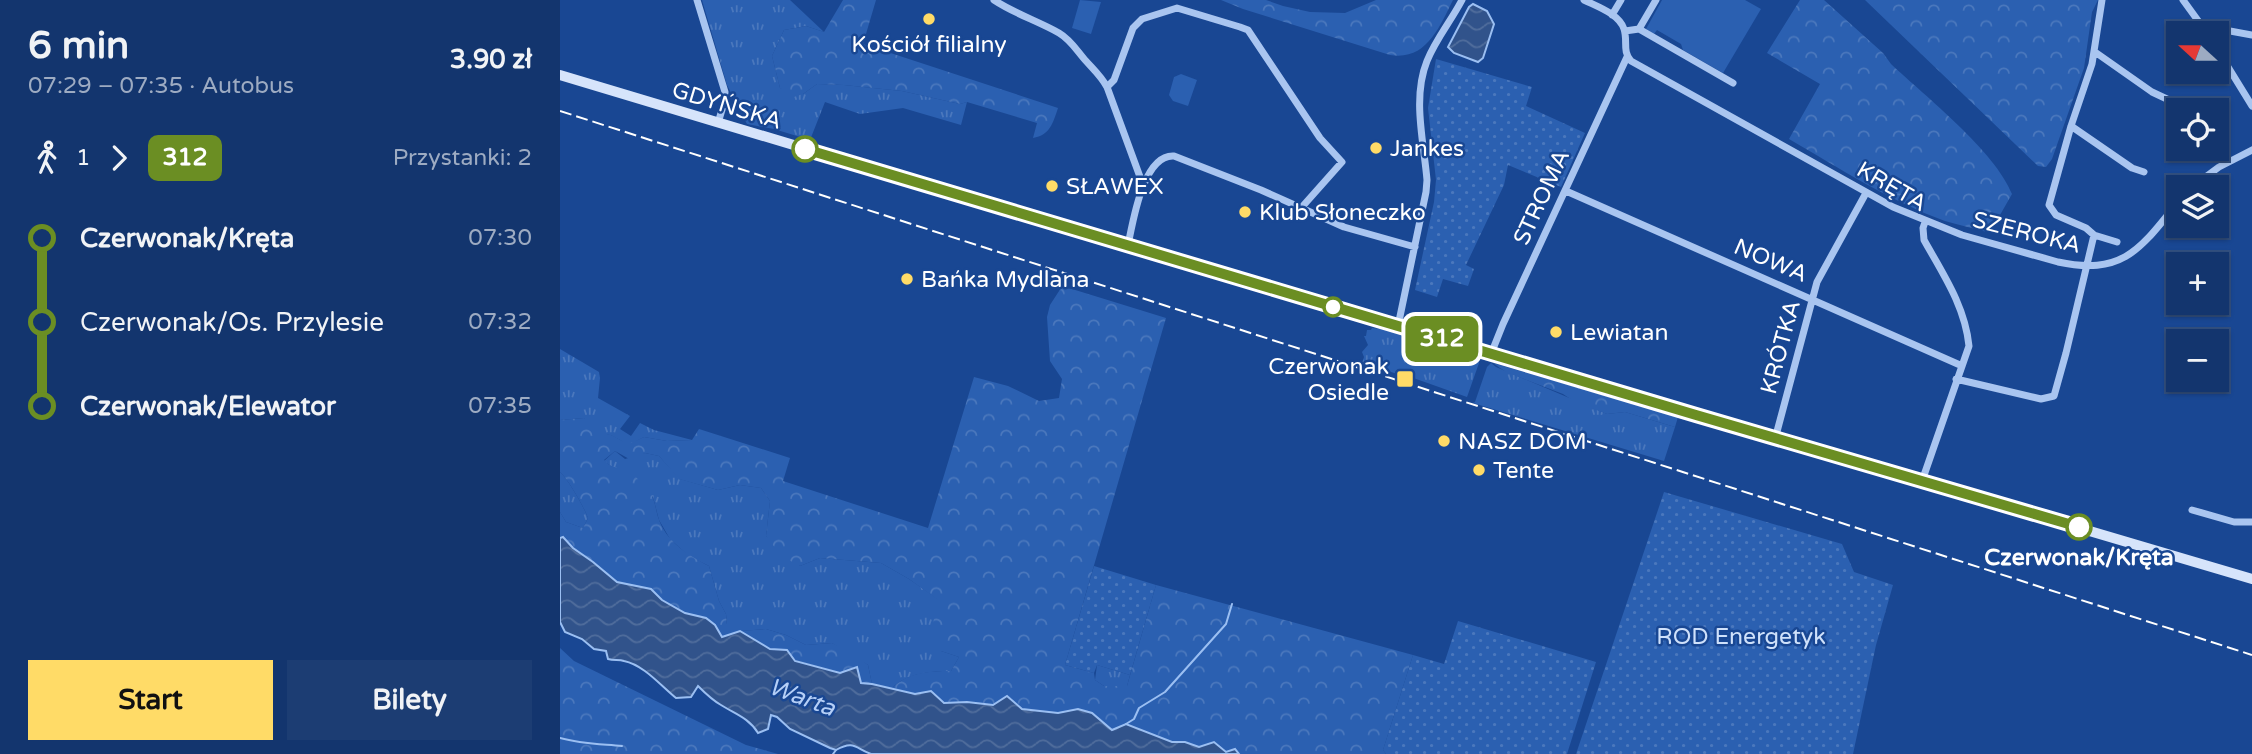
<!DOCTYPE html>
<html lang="pl">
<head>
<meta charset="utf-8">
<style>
  body { margin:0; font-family:"Varela Round",sans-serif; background:#1c3d73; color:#f1f3f6; height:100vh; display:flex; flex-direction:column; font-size:26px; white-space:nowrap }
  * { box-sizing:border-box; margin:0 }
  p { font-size:23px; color:#9dabc2 }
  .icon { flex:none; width:38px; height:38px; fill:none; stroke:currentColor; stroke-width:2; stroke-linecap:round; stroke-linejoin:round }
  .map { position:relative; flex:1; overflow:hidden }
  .details { display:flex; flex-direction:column; background:#13356e; width:560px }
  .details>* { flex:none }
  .badge { padding:0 14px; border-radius:10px; font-size:24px; line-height:46px }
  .needle { width:46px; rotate:291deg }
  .fabs { position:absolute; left:1606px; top:21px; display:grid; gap:14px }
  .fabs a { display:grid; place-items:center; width:63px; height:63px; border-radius:0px; background:#13356e; box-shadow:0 2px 5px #0004,0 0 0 2px #325081; font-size:35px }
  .map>.badge { position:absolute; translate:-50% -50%; box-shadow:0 0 0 4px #fff }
  .legs { display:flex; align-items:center; gap:10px; height:77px; padding:0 28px; font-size:23px }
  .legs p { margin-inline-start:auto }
  .overview { display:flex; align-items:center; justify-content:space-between; height:119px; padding:0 28px }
  h1 { font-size:38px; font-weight:700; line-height:52px }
  .primary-button { display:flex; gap:14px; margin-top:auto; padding:14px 28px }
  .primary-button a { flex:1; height:80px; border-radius:0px; background:#ffdb67; color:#111; font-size:28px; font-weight:700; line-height:80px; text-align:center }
  .primary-button a+a { background:#1c3d73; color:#f1f3f6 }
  ul { padding:0 28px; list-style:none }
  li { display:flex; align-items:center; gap:24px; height:84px; font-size:26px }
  li i { display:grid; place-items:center; width:10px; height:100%; margin:0 9px; background:currentColor }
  li i::after { content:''; width:18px; height:18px; margin:-9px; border:5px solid; border-radius:50%; background:#13356e }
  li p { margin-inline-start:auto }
  li:first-child i { background:linear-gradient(#0000 50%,currentColor 0) }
  li:last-child i { background:linear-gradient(currentColor 50%,#0000 0) }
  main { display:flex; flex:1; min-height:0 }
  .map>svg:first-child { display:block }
  .grass { fill:url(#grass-tufts) }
  .forest { fill:url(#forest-crowns) }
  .park { fill:#2b60b1 }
  .garden { fill:url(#garden-dots) }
  .water { fill:url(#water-waves); stroke:#9bbff2; stroke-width:2 }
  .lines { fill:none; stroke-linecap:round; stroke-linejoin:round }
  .stream { stroke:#9bbff2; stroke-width:2 }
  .minor { stroke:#a9c5f0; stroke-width:7 }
  .secondary { stroke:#d6e4fb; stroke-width:10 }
  .rail { stroke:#fff; stroke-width:2; stroke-dasharray:12 5; stroke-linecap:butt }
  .line-1-casing { stroke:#fff; stroke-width:16 }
  .line-1 { stroke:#6b8e23; stroke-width:10 }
  .poi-dot { fill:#ffdb67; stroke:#194793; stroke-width:2.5 }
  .stop-1-dot { fill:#fff; stroke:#6b8e23; stroke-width:3.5 }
  .labels { text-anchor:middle; stroke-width:5; stroke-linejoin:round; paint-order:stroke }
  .poi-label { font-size:23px; fill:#fff; stroke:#194793; text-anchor:start }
  .street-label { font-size:23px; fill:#fff; stroke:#194793 }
  .stop-label { font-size:23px; font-weight:bold; fill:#fff; stroke:#194793 }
  .park-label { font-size:23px; fill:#cfe1fb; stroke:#194793 }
  .water-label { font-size:24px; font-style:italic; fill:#b5cff7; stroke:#194793 }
</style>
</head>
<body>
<main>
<section class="details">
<div class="overview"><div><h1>6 min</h1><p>07:29 – 07:35 · Autobus</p></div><b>3.90 zł</b></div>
<div class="legs"><svg class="icon" aria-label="walk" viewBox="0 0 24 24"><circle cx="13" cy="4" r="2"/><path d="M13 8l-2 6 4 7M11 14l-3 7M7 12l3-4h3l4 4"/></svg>1<svg class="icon" aria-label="forward" viewBox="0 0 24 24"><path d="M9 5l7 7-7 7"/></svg><b class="badge" style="background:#6b8e23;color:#fff">312</b><p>Przystanki: 2</p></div>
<ul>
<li><i style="color:#6b8e23"></i><b>Czerwonak/Kręta</b><p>07:30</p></li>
<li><i style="color:#6b8e23"></i><span>Czerwonak/Os. Przylesie</span><p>07:32</p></li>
<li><i style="color:#6b8e23"></i><b>Czerwonak/Elewator</b><p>07:35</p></li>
</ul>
<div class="primary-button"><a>Start</a><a>Bilety</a></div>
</section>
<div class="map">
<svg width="1692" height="754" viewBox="0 0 1692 754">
  <defs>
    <pattern id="grass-tufts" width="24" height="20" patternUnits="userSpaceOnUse" patternTransform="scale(1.75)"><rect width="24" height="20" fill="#2b60b1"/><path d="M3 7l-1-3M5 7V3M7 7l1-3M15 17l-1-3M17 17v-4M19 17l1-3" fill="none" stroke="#4b78bd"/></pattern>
    <pattern id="forest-crowns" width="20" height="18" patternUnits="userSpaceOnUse" patternTransform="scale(1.75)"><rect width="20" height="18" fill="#2b60b1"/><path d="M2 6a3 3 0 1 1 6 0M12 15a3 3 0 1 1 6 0" fill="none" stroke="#4b78bd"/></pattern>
    <pattern id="garden-dots" width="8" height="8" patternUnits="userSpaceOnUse" patternTransform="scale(1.75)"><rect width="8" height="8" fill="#2b60b1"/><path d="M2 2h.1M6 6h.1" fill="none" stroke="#4b78bd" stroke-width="1.8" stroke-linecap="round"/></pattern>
    <pattern id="water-waves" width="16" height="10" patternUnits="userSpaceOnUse" patternTransform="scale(1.75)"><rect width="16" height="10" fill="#31538b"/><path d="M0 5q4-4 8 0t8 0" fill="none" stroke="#506d9c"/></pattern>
  </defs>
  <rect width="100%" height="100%" fill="#194793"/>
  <path class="grass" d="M142,0H230L264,32L246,26L224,30L212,56L220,88L243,94L257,84L284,85L342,91L400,104L407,102L401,125L343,108L300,114L265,102L250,140L214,129L187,124L167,85Z
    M812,328L829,330L918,358L919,363L907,397L845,375L844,376L802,363L804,357L802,352L808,345L804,336H806L807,330H811Z
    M0,349L39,372L40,378L38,398L70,416L60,429L71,436L80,423L94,430L132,440L107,441L84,437L69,445C53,437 51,431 33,436L24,418L0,420Z
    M931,363L936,367L1047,414L1065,412L1115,427L1104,461L913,403L915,402L927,367Z
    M55,451L65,459L85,453L99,456L120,479L158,490L180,485L201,488L210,501L206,536L240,566L260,558L321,563L349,579L379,600L381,651L399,657L391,671C370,671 348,673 332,688L312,684L308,665L272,643L246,645L226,635L206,629L180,631L162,637L155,625L167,624L166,614L159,601L149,566L129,556L110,539L99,520L93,497L44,461Z
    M0,472C8,479 24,507 28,518L23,528L6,522L0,512Z
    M537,665L570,675L567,686H544L535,680Z"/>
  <path class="forest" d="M283,0H316L303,44L498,108C493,123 490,135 473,138L477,123L407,102L400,104L342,91L284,85L257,84L243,94L234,97L220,88L212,56L224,30L246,26L264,32Z
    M661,0H706L723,6L750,12L785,13L816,0H893C879,28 866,61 830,55L683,9Z
    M1240,0H1264L1323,53L1331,64C1366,97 1435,151 1452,194L1436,222L1427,232C1413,228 1398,225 1385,221C1330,201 1279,168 1229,139L1260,84L1207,53Z
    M1305,0H1538L1532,12L1524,68L1492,159L1486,167L1478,166Z
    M501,288L512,289L606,318L505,665L534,673L535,680L544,686H567L596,585L853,655L823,750L826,754H679L675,749L666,752L552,730L532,713L519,709L499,713L407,702L384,703L371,691L355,694L332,688C349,672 369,671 391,671L399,657L381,651L371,633L378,600L349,579L321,563L260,558L240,566L221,556L206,536L210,501L201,488L180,485L158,490L119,479L99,456L85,453L71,460L55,451L44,460C53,469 53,466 64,469C73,472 86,487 92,496C95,502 96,510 98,517C106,542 128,555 149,566L159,601L166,614L167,625H155L146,618L125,613L102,600L91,589L58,582L33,562L13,548L3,537L0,538V512L6,522L23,528L28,518C24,507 8,479 0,472V420L24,418L31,426L33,435C51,431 53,437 69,444L84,437L107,441L132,440L139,429L230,458L223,481L368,528L414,377L448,386L479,401L499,398L502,379L490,361L487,317L490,305Z
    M933,363L1118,417L1115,427L1065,412L1047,414L1015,402L1003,394L946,372Z
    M206,629L226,635L246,645L272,643L291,652L308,665L312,684L301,683L281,673L235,660L227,650L210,649L180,631Z
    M0,648L14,661L186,745L218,754H0Z"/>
  <path class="park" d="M520,0L541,2L531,34L512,28Z
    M1102,0H1185L1201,9L1163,73L1123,50L1121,44L1097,30L1094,34L1086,29Z
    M621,74L637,80L628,106L613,101L609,95L614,77Z"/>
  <path class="garden" d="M876,59L972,87L966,106L1025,133L1001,187L948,165L944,185L906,265L914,269L908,286L883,279L877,297L855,290L874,202L876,180L868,108Z
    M1104,492L1282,544L1294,572L1333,585L1316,645L1293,754H1016Z
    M534,566L596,585L570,675L537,665L534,673L505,665Z
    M898,621L1036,662L1007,754H826L823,750L853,655L884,664Z"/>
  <path class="water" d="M913,4L927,11L934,24L923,58L918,62L894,53L888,47L909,7Z
    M3,537L13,548L33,562L57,582L91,589L102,600L125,613L146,618L155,625L162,637L180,631L210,649L227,650L235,661L280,673L297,667L301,683L312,684L355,694L371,691L384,703L407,702L433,705L447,696L462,709L498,713L518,709L532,713L552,730L566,724L612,742H625L639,747L654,742L666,752L675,749L679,754H311C295,748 294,740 276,750L270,748L230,729L217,717L211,715L208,729L198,733C189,718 175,714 161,705C152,700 145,693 138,686L131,697L116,698C101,686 84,665 64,661C59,659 54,661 48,659L46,651L34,649L22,639L5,632L0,622V538Z"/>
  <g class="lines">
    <path class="stream" d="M566,724L574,719L579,708L605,692L666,624L672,604
      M0,738C21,744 41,744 62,746
      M273,754L276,750"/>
    <path class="minor" d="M137,0L165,92L164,103L158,123
      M434,0C455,14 478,21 499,33C511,40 517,51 526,61C534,70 541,76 547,87L583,185
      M1024,0C1038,7 1059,14 1064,29C1068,41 1062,51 1071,61L1333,207L1402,235L1498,262C1564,276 1581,248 1619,201
      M1542,0L1532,64L1511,126L1489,205L1496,215L1526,228L1534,235L1557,242
      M1623,0L1647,33
      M1052,15L1061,0
      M1643,26L1692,35
      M1079,29L1096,0
      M1065,31L1079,29L1173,83
      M1657,49L1692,106
      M1535,52L1592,92L1609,100
      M547,87L554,80L573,28L582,19L617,8L680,27L688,30L760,138L782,162L742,207
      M1511,126L1572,168L1584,172
      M1632,187L1659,167L1692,150
      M1006,191L1400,365
      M568,245C573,222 583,154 614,156L701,190L784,227L855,247
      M838,326L866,192L867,180C864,143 852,98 867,61C876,39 891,21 902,0
      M931,354L943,324L1067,57
      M1396,379L1481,399L1494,396L1506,353L1534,235
      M1215,439L1257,282L1306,193
      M1362,481L1409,346C1405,306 1383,274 1364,240L1363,228L1365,222
      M1632,510L1674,522H1692"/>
    <path class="secondary" d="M0,75L927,353L1692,579"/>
    <path class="rail" d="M0,111L1692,655"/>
  </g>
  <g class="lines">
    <defs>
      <path id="line-1" d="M245,149L1136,415L1519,527"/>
    </defs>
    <use href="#line-1" class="line-1-casing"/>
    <use href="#line-1" class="line-1"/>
  </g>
  <g class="poi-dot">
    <circle cx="369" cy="19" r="7"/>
    <circle cx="816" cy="148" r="7"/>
    <circle cx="492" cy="186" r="7"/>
    <circle cx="685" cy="212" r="7"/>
    <circle cx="347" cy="279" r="7"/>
    <circle cx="996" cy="332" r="7"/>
    <rect x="836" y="370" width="18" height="18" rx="3.5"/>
    <circle cx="884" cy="441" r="7"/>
    <circle cx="919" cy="470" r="7"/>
  </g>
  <g class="stop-1-dot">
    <circle cx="245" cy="149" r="12"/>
    <circle cx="773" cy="307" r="9"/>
    <circle cx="1519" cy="527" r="12"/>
  </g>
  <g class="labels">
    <g class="poi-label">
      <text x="369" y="52" text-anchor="middle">Kościół filialny</text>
      <text x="830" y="156">Jankes</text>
      <text x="506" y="194">SŁAWEX</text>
      <text x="699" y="220">Klub Słoneczko</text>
      <text x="361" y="287">Bańka Mydlana</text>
      <text x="1010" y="340">Lewiatan</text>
      <text x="829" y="374" text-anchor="end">Czerwonak<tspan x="829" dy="26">Osiedle</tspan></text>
      <text x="898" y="449">NASZ DOM</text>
      <text x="933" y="478">Tente</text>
    </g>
    <g class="street-label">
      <text transform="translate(167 105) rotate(17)" y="8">GDYŃSKA</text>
      <text transform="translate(1332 186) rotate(30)" y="8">KRĘTA</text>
      <text transform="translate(981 197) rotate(-65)" y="8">STROMA</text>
      <text transform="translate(1467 232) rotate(14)" y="8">SZEROKA</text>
      <text transform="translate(1211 260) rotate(23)" y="8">NOWA</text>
      <text transform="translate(1220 347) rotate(-75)" y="8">KRÓTKA</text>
    </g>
    <g class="stop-label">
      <text x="1519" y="565">Czerwonak/Kręta</text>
    </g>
    <g class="park-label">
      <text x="1181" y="644">ROD Energetyk</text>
    </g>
    <g class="water-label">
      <text transform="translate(242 697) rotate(20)" y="8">Warta</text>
    </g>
  </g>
</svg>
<div class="fabs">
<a><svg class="needle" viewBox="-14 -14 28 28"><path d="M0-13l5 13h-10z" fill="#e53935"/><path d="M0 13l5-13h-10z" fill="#9dabc2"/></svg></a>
<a><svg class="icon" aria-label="locate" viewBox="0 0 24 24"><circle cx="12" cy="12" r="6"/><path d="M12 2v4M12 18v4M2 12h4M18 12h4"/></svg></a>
<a><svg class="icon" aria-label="layers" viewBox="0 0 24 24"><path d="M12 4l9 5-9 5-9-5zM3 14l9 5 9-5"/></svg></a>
<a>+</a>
<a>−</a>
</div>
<b class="badge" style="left:882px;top:339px;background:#6b8e23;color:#fff">312</b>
</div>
</main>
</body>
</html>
